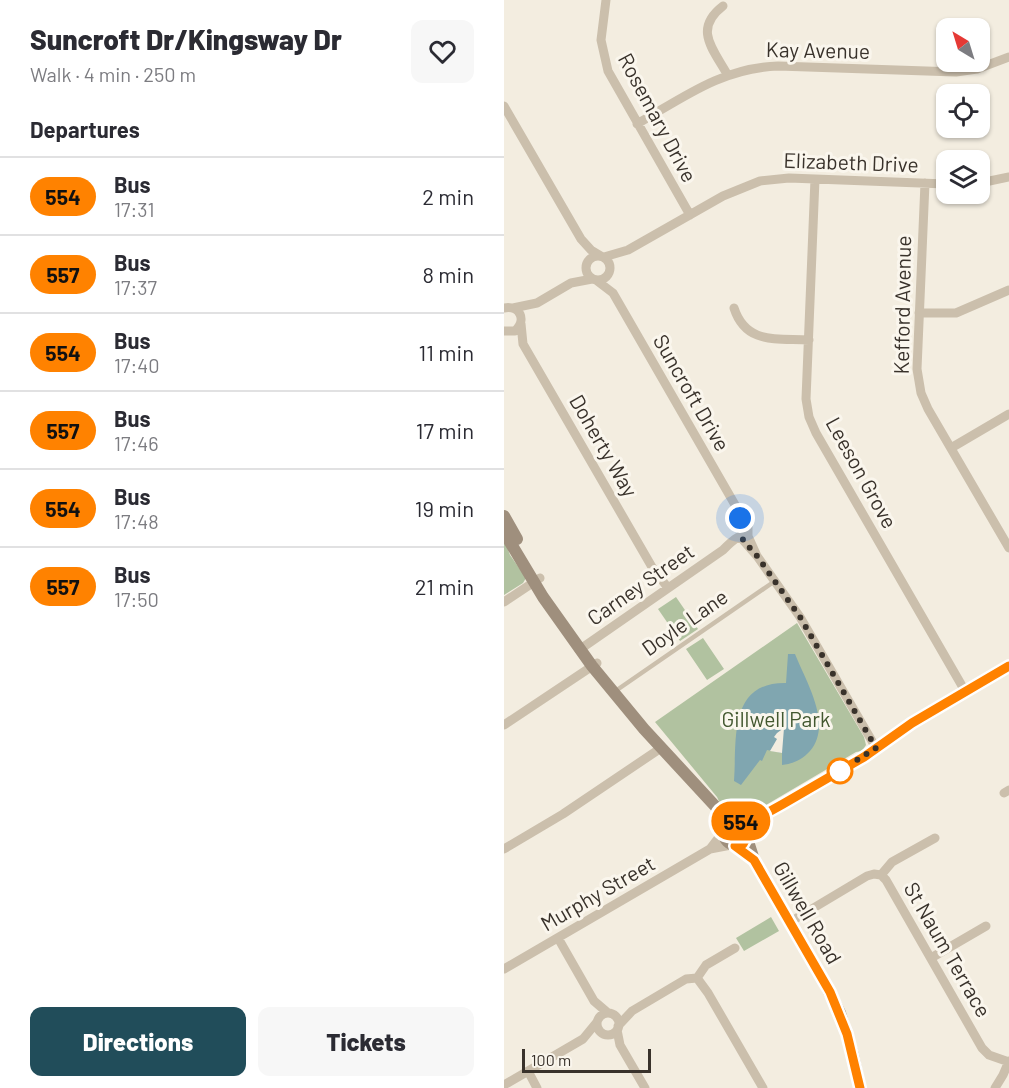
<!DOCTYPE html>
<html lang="en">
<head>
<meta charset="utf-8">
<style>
  body { margin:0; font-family:Barlow,sans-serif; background:#f7f7f7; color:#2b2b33; height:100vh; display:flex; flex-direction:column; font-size:22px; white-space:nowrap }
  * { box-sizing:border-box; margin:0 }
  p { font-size:20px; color:#7c7c81 }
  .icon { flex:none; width:33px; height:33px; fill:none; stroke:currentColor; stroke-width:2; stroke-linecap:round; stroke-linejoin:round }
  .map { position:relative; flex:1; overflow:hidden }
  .sheet { display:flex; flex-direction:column; background:#fff; width:504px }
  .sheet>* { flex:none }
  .badge { padding:0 12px; border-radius:20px; font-size:21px; line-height:39px }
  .needle { width:39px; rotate:322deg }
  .buttons { position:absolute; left:432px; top:18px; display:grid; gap:12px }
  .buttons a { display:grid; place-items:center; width:54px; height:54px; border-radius:12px; background:#fff; box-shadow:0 2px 4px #0004; font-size:30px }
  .scale { position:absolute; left:18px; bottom:15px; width:129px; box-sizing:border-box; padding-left:6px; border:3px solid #39322b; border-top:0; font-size:16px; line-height:21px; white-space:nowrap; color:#39322b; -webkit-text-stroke:4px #faf6ed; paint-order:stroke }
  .you { position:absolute; width:30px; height:30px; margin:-15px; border:4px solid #fff; border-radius:50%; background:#1a73e8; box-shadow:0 0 0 9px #1a73e833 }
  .map>.badge { position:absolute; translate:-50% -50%; box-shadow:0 0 0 3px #fff }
  h2 { padding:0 30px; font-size:22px; line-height:54px }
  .round { display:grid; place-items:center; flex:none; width:63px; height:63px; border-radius:12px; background:#f7f7f7 }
  .summary { display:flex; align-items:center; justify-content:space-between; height:102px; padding:0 30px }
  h1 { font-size:28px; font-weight:800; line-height:45px }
  .cta { display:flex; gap:12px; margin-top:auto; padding:12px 30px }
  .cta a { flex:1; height:69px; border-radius:12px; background:#214d5a; color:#fff; font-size:24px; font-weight:800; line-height:69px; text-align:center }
  .cta a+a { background:#f7f7f7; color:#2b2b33 }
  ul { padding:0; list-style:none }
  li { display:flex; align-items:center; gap:18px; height:78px; padding:0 30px; border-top:2px solid #e1e1e2 }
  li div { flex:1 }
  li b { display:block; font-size:22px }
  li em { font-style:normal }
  li .badge { min-width:66px; font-weight:700; text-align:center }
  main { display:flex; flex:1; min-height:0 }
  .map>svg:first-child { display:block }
  .green { fill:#b1c2a0 }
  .water { fill:#80a6b0 }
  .pier { fill:#f3ede0 }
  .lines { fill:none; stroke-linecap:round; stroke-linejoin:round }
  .lane { stroke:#cbbfac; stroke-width:4.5 }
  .street { stroke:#cbbfac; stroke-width:9 }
  .secondary { stroke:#9f8f7d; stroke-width:12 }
  .line-casing { stroke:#fff; stroke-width:14 }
  .line { stroke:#ff8200; stroke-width:9 }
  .walk { stroke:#39322b; stroke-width:6; stroke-dasharray:0 10.8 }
  .stop-dot { fill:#fff; stroke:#ff8200; stroke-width:3 }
  .labels { text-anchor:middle; stroke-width:6; stroke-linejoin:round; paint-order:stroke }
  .street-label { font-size:21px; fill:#39322b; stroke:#faf6ed }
  .park-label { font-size:21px; fill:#42572f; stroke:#faf6ed }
</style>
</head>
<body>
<main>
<section class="sheet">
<div class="summary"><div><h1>Suncroft Dr/Kingsway Dr</h1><p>Walk · 4 min · 250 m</p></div><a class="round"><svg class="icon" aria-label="heart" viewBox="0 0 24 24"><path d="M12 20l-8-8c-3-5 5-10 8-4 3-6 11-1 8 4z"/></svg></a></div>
<h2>Departures</h2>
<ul>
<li><span class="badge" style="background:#ff8200;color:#111">554</span><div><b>Bus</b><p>17:31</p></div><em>2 min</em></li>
<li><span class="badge" style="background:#ff8200;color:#111">557</span><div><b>Bus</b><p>17:37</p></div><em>8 min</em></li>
<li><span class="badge" style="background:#ff8200;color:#111">554</span><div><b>Bus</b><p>17:40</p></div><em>11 min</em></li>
<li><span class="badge" style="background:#ff8200;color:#111">557</span><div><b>Bus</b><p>17:46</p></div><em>17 min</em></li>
<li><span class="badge" style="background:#ff8200;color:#111">554</span><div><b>Bus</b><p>17:48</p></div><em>19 min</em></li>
<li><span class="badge" style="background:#ff8200;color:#111">557</span><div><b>Bus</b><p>17:50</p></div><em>21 min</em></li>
</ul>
<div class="cta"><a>Directions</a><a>Tickets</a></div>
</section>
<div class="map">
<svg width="505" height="1088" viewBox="0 0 505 1088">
  <rect width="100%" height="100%" fill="#f3ede0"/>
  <path class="green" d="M0,539L6,555L22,578L19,583L0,595Z
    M172,597L194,629L176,641L154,609Z
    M293,623L360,737L362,745L358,751L352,752L262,805C251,824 220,816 213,797L151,722Z
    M199,638L220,669L203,680L182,649Z
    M267,917L275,931L240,951L232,938Z"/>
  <path class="water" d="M284,654H291C302,682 329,724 306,751C299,759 289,764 278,765V753L263,750L258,761L256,760L237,785L230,781C233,740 224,682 282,683Z"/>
  <path class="pier" d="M280,728L278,753L266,751L273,739L270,737L273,733Z"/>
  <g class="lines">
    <path class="lane" d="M110,692L271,581"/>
    <path class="street" d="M102,0L97,40L104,71L186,215
      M219,6C189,29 209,49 223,74
      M0,106L77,239L87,250L97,256
      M133,124C180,97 218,68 274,66L452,72L473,69L505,57
      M311,179L302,399L305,417L312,433L461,691
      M421,183L413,369L417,393L424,409L505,548
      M476,183L505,177
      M82 268a12 12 0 1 1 24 0a12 12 0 1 1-24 0Z
      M100,257L124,250L219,196L256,181L285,178L442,184
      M92,280L109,293L234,510L244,524V536L253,556
      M0,308C16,305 23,320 11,331H0
      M9,308L33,303L67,283L88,279
      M230,308C242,345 273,338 305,340
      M415,313H452L505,290
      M17,324L19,344L148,567L164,588
      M447,448L505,414
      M235,514L239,540L253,556L296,617L372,748
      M0,602L36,578
      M75,650L219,550C226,543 233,535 243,535
      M0,725L93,663
      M500,793L505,790
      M236,821L261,814L360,757L408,723L505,666
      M245,833L259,816
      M0,849L59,814L157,748
      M206,849L219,832
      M377,875L382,880L478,1048L485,1055L505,1062
      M286,922L363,876L370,874L377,875L388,862L431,838
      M54,938L90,1001L104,1013
      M427,958L482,926
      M0,969L206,849L227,845
      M193,978L204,993L259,1088
      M193,978L202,965L231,948
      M93 1024a11 11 0 1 1 22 0a11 11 0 1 1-22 0Z
      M114,1026L128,1011L182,979L193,978
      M113,1030L116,1045L141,1088
      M24,1071L33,1088
      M0,1085L79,1039L93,1022
      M491,1088L499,1075L505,1061"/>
    <path class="secondary" d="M0,516L13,539
      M0,532L39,597L88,666L140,729L212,807L231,820
      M220 833a12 12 0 1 1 24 0a12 12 0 1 1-24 0Z
      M243,838L250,860L313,969L336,1013L349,1055L356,1088"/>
  </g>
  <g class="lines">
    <defs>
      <path id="line" d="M356,1088L343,1034L326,992L250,860L231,846L239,844L244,835L242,825L236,821L261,814L279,804L360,757L408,723L505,666"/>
    </defs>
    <use href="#line" class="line-casing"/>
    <use href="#line" class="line"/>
    <path class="walk" d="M236,518L239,540L253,556L296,617L372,748L331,774L336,771"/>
  </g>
  <circle class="stop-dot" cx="336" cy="771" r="12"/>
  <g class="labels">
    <g class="street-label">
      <text transform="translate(314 51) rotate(1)" y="7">Kay Avenue</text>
      <text transform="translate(153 118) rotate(62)" y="7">Rosemary Drive</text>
      <text transform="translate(347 163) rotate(2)" y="7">Elizabeth Drive</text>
      <text transform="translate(399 305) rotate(-89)" y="7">Kefford Avenue</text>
      <text transform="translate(187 393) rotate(60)" y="7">Suncroft Drive</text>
      <text transform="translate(99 446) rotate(60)" y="7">Doherty Way</text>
      <text transform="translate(357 473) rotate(61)" y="7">Leeson Grove</text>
      <text transform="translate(137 585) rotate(-35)" y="7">Carney Street</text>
      <text transform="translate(181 623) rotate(-35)" y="7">Doyle Lane</text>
      <text transform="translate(94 894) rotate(-30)" y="7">Murphy Street</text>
      <text transform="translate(303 913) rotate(60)" y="7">Gillwell Road</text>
      <text transform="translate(443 950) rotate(60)" y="7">St Naum Terrace</text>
    </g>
    <g class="park-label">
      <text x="272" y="727">Gillwell Park</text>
    </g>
  </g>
</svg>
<div class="buttons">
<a><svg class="needle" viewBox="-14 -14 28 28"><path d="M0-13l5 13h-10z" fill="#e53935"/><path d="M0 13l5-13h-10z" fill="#7c7c81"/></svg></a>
<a><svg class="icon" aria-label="locate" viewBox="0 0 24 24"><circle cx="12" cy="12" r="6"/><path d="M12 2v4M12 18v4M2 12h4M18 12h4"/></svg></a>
<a><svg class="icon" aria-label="layers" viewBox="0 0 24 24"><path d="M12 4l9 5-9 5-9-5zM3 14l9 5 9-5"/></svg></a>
</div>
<div class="scale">100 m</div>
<div class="you" style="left:236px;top:518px"></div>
<b class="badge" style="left:237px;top:821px;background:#ff8200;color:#111">554</b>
</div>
</main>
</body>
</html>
